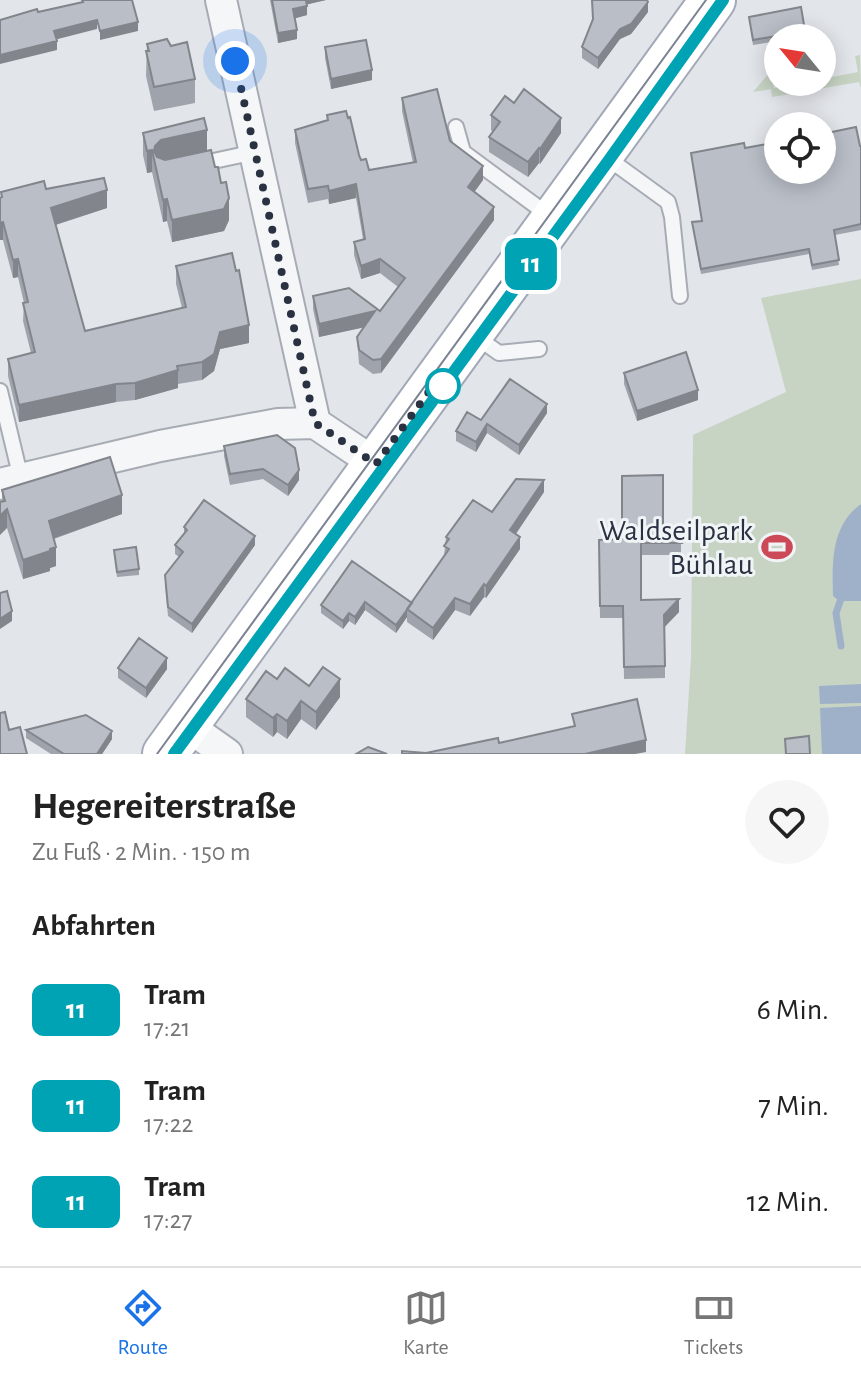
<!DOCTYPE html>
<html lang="de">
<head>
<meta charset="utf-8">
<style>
  body { margin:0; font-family:"Alegreya Sans",sans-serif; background:#f6f6f6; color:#222; height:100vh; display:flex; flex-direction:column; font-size:30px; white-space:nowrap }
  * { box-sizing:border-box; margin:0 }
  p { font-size:26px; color:#767676 }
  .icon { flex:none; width:44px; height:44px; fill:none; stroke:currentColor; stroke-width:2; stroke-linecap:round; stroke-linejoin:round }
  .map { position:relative; height:754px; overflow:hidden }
  .panel { display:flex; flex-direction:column; background:#fff; flex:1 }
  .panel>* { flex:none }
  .badge { padding:0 16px; border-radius:12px; font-size:28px; line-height:52px }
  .needle { width:52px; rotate:300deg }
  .fabs { position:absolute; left:764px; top:24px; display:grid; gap:16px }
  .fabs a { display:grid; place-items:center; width:72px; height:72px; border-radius:50%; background:#fff; box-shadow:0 4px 20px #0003; font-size:40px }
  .you { position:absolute; width:40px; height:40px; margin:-20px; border:6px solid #fff; border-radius:50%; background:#1a73e8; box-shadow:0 0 0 12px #1a73e833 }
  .map>.badge { position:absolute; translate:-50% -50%; box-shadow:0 0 0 4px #fff }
  h2 { padding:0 32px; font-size:30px; line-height:72px }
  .round { display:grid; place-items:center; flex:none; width:84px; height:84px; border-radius:42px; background:#f6f6f6 }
  .headline { display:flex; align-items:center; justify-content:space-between; height:136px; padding:0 32px }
  h1 { font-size:38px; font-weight:700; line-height:60px }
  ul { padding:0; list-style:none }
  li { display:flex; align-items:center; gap:24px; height:96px; padding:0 32px }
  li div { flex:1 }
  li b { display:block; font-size:30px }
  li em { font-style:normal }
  li .badge { min-width:88px; font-weight:700; text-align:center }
  .dock { display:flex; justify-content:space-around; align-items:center; height:112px; border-top:2px solid #e0e0e0; background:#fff; font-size:22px; color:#767676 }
  .dock a { display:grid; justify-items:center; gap:4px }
  .dock .current { color:#1a73e8 }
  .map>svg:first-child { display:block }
  .green { fill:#c7d4c3 }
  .water { fill:#9eb1c9 }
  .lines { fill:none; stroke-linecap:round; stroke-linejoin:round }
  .stream { stroke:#9eb1c9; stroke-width:7 }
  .lane-casing { stroke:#a7acb4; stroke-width:18 }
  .street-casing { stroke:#a7acb4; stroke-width:34 }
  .primary-casing { stroke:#a1a8b6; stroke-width:48 }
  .lane { stroke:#f5f6f8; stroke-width:14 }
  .street { stroke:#f5f6f8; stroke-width:30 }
  .primary { stroke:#fff; stroke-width:44 }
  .tram { stroke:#7b8393; stroke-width:2 }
  .wall { fill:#9fa3ab }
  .shaded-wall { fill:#82858b }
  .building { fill:#b9bec7; stroke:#82858b; stroke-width:2 }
  .line-casing { stroke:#fff; stroke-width:18 }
  .line { stroke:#00a3b4; stroke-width:12 }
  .walk { stroke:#2a3242; stroke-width:8; stroke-dasharray:0 14.4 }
  .stop-dot { fill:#fff; stroke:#00a3b4; stroke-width:4 }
  .labels { text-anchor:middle; stroke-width:6; stroke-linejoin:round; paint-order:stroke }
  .poi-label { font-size:30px; fill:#2a3242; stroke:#f1f4f7; text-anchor:end }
</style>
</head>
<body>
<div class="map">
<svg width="861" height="754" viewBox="0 0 861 754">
  <rect width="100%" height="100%" fill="#e2e5ea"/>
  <path class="green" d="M860,55L861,88L859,82L772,97L771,89L753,92L771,71L774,88L822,82V79L858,72L855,56Z
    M861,279V754H685L691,658L693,435L786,392L761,298Z"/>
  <path class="water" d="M861,504V601H839L833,596C832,563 831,525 861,504Z
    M861,684V703L820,704L819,686Z
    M861,706V754H822L820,708Z"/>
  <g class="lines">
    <path class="stream" d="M841,646L836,613L842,596"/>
    <defs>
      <path id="lane" d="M456,127L463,152L551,217
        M606,157L668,202L672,217L680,296
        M195,165L255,152
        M475,336L499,353L539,349
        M0,391L21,479"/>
      <path id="street" d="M221,0L315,423L376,464
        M0,484L160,446L278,424L315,423
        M186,725L227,754"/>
      <path id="primary" d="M165,754L713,0"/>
    </defs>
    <use href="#lane" class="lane-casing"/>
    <use href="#street" class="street-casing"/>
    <use href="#primary" class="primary-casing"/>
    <use href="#lane" class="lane"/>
    <use href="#street" class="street"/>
    <use href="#primary" class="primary"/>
    <path class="tram" d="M157,754L706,0
      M174,754L609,160L723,0"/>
  </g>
  <path class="wall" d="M270,0H326L307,4V15L294,18L297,39L278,43Z
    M648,12L631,34L620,39L598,69L582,58V47Z
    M749,17L805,31V36L794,38H778V41L753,45Z
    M147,44L195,79V103L154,111L146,76Z
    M325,47L372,80L331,89L325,58Z
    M402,98L450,141L483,180L474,192L494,220L381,373L373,374L359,364L357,337L364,327L319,337L313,309V296L380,311L398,287L380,273L361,279L354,255V242L363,239L356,198L329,204L328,199L308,203L295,143V130L327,120V115L369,170L413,163L402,111Z
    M491,115L561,133L540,164L539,163L528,177L489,152V137L493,132L491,130Z
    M143,133L207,151L215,167L229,220L224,231L172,242L167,221L163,222L152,172L147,173L143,155Z
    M861,146V230L835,235L839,265L812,270L809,254L701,274L692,222L702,221L691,153L745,148Z
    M46,189L107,208L56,225L85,331L182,308L176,284V266L249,343L220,349L214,371L202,380L178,384V388L135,400L116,402L19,422L8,376V359L31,353L23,321L24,303L18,277L13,278L3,240L1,192Z
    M624,373L698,400L637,421L624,384Z
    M547,413L519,455L487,433L476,452L456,441V431L481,420Z
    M224,446L299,480L288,496L263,479L230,485L224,456Z
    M2,490L122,514L54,539L56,566L50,568V571L23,579L7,528L2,501Z
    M544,492L516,534L520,549L486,598L484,597L470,616L455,610L433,640L407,622V617L396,633L365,610L355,625L349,621L343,629L321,613V605L352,561L412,603L444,556L446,537L492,512Z
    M184,527L255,545L192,633L168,616L165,584V575L179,557L175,554V545L184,534Z
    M663,529L681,543V555H641V600L679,612L665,627V678L624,679L623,618H600L599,540L622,539Z
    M114,550L139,569V575L117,577Z
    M118,668L167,669L146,698L118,678Z
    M277,679L309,686L340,697L316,730L301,719L287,739L277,732L273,737L246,717V699Z
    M26,730L112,739L102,754H51L26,738Z"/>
  <path class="shaded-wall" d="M305,0H326L305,5Z
    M648,2V12L631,34L620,39L598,69V58L620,29Z
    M307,6V15L293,19V9Z
    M97,20V29L54,40V31Z
    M138,22V31L100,40V31Z
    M297,30V39L278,43V33Z
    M57,41V50L0,64V55Z
    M372,70V80L331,89V79Z
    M561,118V133L540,164V149Z
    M207,130V152L161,162L154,160L155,146L161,140Z
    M539,148V163L528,177V162Z
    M152,150V172L147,173V151Z
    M483,166V180L468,201V187Z
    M356,184V198L329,204V191Z
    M107,190V208L51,226V208Z
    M229,198V220L224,231L172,242V220Z
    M167,199V221L163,222V200Z
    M494,207V220L381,373V359Z
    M3,222V240H0V223Z
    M18,259V277L13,278V260Z
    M380,259V273L361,279V266Z
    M375,311V325L319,337V324Z
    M249,325V343L220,349L214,371L202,380V362L220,332Z
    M178,370V388L135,400V383Z
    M116,384V402L19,422V405Z
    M698,390V400L637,421V411Z
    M547,404V413L519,455V445Z
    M487,424V433L476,452V442Z
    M299,470V480L288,496V485Z
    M544,480V492L510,542V530Z
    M122,495V514L49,540V521Z
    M7,509V528L0,535V516Z
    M255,536V545L192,633V624Z
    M520,537V549L486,598V586Z
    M56,547V566L50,568V571L23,579V560Z
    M484,584V597L470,616V604Z
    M455,598V610L433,640V628Z
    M679,599V612L664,627V615Z
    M365,602V610L355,625V617Z
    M412,603L407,609V617L396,633V625Z
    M12,611V621L0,629V619Z
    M349,613V621L343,629V621Z
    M167,658V669L146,698V688Z
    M340,679V697L316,730V712Z
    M301,701V719L287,739V721Z
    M277,714V732L273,737V718Z
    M112,731V739L102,754H97Z
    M646,740V752L635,754H585Z"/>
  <path class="building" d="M82,0H132L138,22L100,31L97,20L54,31L57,41L0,55V20L37,9L38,12L83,2Z
    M272,0H306L307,6L293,9L297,30L278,33Z
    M592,0H647L648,2L631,24L620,29L598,58L582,47L593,19Z
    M801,7L805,31L753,40L749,17Z
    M167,39L171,46L187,42L195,79L154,87L146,51H149L147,44Z
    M366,40L372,70L331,79L325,47Z
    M437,89L450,141L483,166L468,187L494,207L381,359L373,360L359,350L357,337L375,311L319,324L313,296L349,288L380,311L405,278L380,259L361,266L354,242L365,239L356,184L329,191L328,186L308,189L295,130L328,120L327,115L346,111L348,118L350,117L359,155L361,160L366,159L369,170L416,162L402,98Z
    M524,89L561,118L540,149L539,148L528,162L489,137L500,122L491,115L505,96L514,103Z
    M204,118L207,130L161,140L155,146L154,151L157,157L165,160L211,150L215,167H218L221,183L226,182L229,198L224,209L172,220L167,199L163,200L152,150L147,151L143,133Z
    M856,127L860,146H861V224L834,230L839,260L812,265L809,249L701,269L692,222L702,221L691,153L744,143L745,148L778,142V170H822V134Z
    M104,178L107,190L51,208L85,331L186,307L176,266L232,253L236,271L239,270L249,325L220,332L214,354L202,362L177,366L178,370L135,383L116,384L19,405L8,359L35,352L23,303L28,302L18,259L13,260L3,222L0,223V198L2,197L1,192L44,181L46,189Z
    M686,352L698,390L637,411L624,373Z
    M510,379L547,404L519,445L487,424L476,442L456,431L467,412L481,420Z
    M277,435L295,448L299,470L288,485L263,469L230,474L224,446Z
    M110,457L122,495L49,521L56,547L50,549V551L23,560L7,509L0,516V502L5,501L2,490Z
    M663,475V529L681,543H641V600L679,599L664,615L665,666L624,667L623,606H600L599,540L622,539V476Z
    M516,479L544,480L510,530L520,537L486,586L484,584L470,604L455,598L433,628L407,609L449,549L444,546L449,539L446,537L473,500L492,512Z
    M204,500L255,536L192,624L168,607L165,575L183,552L175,545L187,530L184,527Z
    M136,547L139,569L117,572L114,550Z
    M352,561L412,603L396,625L365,602L355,617L349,613L343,621L321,605Z
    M7,591L12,611L0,619V593Z
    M139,638L167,658L146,688L118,668Z
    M323,667L340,679L316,712L301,701L287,721L277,714L273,718L246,699L266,671L277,679L285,668L309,686Z
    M637,699L646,740L585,754H402V751L426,753L498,738L499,743L575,726L572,714Z
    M5,712L9,730L20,727L27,754H0V713Z
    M86,715L112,731L97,754H64L26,730Z
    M809,736L810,754H786L785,739Z
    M368,747L387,754H356Z"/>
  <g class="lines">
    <defs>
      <path id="line" d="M174,754L609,160L723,0"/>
    </defs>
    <use href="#line" class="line-casing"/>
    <use href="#line" class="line"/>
    <path class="walk" d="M235,61L315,423L376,464L436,382L443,386"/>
  </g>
  <defs>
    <symbol id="stadium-bare" viewBox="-9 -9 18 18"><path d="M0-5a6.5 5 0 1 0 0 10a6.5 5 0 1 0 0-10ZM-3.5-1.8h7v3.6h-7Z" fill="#cc4a57" stroke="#f1f4f7" stroke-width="2.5" paint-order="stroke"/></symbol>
  </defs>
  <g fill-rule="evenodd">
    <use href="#stadium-bare" x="755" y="525" width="44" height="44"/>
  </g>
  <circle class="stop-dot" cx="443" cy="386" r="16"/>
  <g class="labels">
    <g class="poi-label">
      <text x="753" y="540">Waldseilpark<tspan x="753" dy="34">Bühlau</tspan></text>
    </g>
  </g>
</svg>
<div class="fabs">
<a><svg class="needle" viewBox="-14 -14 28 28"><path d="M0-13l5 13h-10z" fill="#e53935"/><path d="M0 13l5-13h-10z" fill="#767676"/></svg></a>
<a><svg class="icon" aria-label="locate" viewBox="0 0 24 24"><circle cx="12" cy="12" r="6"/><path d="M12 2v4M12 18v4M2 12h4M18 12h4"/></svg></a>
</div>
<div class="you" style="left:235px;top:61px"></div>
<b class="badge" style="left:531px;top:264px;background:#00a3b4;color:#fff">11</b>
</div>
<section class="panel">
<div class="headline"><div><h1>Hegereiterstraße</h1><p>Zu Fuß · 2 Min. · 150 m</p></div><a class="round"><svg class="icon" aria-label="heart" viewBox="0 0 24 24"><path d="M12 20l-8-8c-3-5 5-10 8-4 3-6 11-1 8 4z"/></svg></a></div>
<h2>Abfahrten</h2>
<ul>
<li><span class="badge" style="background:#00a3b4;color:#fff">11</span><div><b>Tram</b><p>17:21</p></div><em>6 Min.</em></li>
<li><span class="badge" style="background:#00a3b4;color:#fff">11</span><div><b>Tram</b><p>17:22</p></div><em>7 Min.</em></li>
<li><span class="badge" style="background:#00a3b4;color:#fff">11</span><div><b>Tram</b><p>17:27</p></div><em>12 Min.</em></li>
</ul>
</section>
<nav class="dock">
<a class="current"><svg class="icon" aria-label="directions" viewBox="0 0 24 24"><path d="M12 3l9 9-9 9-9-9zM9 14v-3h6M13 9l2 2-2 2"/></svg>Route</a>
<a><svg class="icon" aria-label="map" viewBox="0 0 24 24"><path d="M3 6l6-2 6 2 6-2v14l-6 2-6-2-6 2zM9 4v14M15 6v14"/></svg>Karte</a>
<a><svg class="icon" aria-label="tickets" viewBox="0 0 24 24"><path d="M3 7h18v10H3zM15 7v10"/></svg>Tickets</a>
</nav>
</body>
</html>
